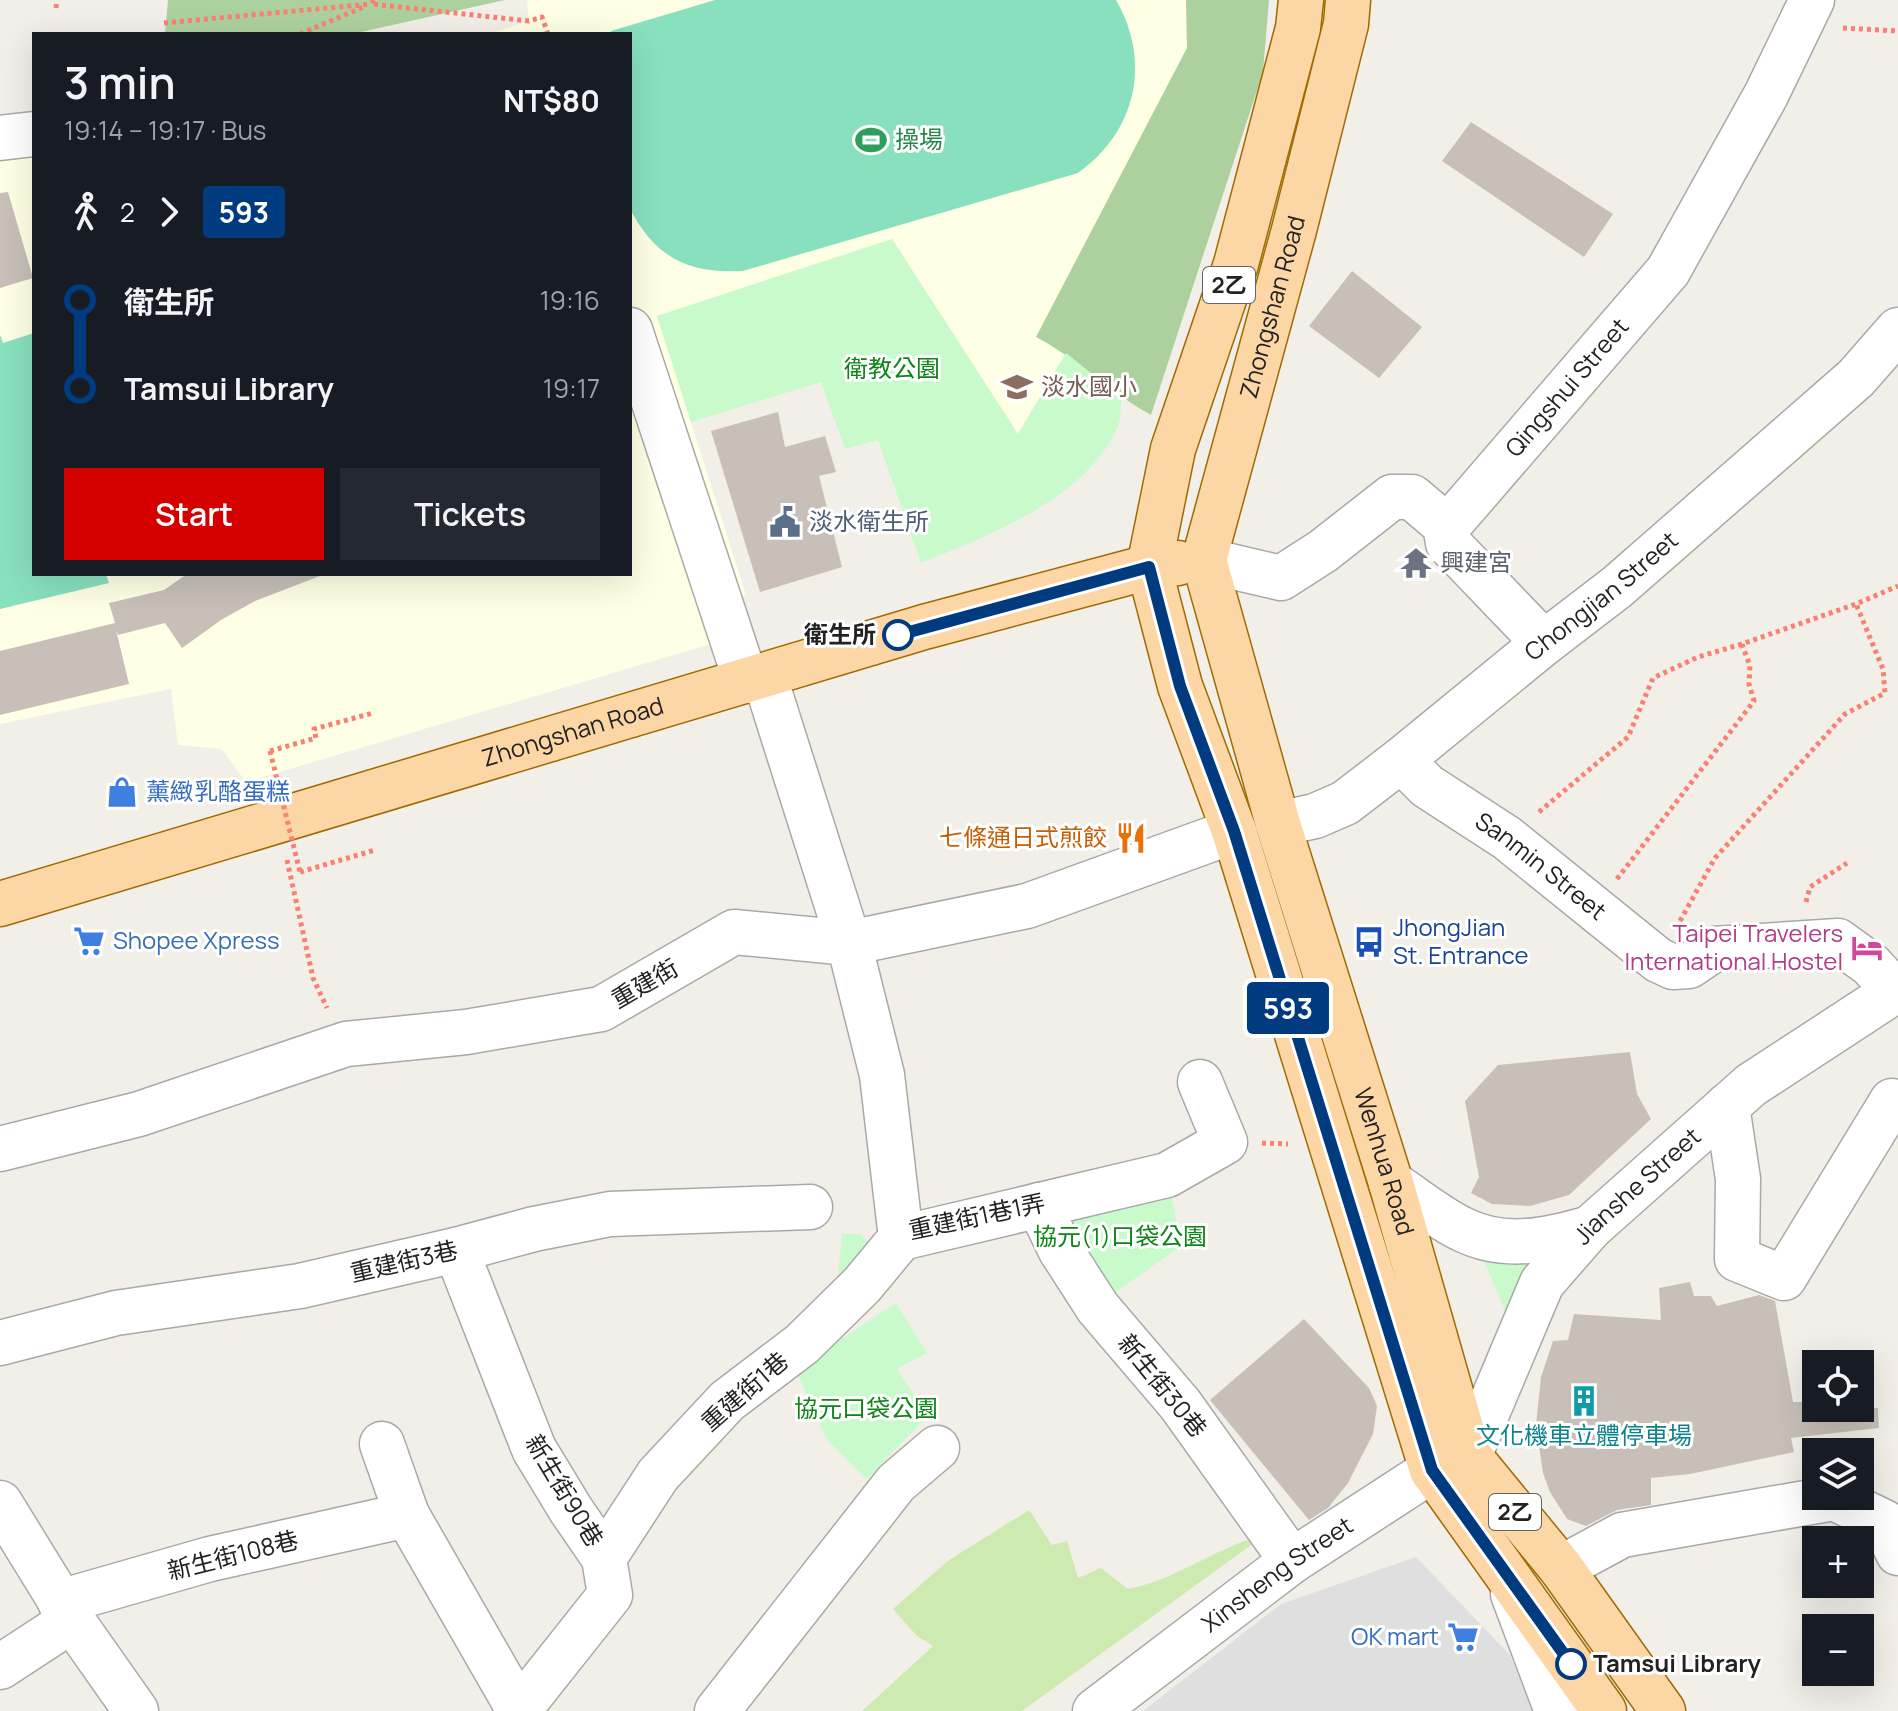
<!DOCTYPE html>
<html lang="en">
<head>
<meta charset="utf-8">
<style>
  body { margin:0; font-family:Manrope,"Noto Sans TC",sans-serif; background:#242831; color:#f1f3f6; height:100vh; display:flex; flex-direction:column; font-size:30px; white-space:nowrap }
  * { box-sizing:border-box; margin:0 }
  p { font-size:26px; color:#9ea1a6 }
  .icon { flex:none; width:44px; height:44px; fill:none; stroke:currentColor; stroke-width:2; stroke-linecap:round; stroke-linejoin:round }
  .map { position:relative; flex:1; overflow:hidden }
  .sheet { position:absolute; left:32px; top:32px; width:600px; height:544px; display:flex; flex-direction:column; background:#171b24; border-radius:0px; box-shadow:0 8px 32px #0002 }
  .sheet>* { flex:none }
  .badge { padding:0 16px; border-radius:6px; font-size:28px; line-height:52px }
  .tools { position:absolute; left:1802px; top:1350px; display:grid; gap:16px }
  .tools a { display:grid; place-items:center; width:72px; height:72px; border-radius:0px; background:#171b24; box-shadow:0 8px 32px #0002; font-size:40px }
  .map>.badge { position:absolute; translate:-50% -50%; box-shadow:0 0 0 4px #fff }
  .legs { display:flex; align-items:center; gap:12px; height:88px; padding:0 32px; font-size:26px }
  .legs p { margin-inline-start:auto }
  .headline { display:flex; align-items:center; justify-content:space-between; height:136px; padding:0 32px }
  h1 { font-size:44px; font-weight:600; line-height:60px }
  .action { display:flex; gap:16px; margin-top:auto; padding:16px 32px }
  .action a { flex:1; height:92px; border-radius:0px; background:#d40000; color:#fff; font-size:32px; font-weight:600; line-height:92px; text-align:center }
  .action a+a { background:#242831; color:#f1f3f6 }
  ul { padding:0 32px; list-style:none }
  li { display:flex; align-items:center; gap:28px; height:88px; font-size:30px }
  li i { display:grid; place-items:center; width:12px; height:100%; margin:0 10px; background:currentColor }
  li i::after { content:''; width:20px; height:20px; margin:-10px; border:6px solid; border-radius:50%; background:#171b24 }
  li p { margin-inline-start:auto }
  li:first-child i { background:linear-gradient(#0000 50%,currentColor 0) }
  li:last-child i { background:linear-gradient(currentColor 50%,#0000 0) }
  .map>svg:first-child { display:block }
  .residential { fill:#e0dfdf }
  .education { fill:#ffffe5 }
  .grass { fill:#cdebb0 }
  .forest { fill:#add19e }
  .park { fill:#c8facc }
  .pitch { fill:#88e0be }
  .building { fill:#c7bfb8 }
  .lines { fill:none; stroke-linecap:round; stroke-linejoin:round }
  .minor-casing { stroke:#a9a9a9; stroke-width:47 }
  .major-casing { stroke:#a06b00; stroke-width:47 }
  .path { stroke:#fa8072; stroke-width:5; stroke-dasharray:4 4; stroke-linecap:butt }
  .minor { stroke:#fff; stroke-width:44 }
  .major { stroke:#fcd6a4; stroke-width:44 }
  .path-bridge { stroke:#fa8072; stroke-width:5; stroke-dasharray:4 4; stroke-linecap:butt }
  .line-1-casing { stroke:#fff; stroke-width:18 }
  .line-1 { stroke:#003b80; stroke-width:12 }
  .stop-1-dot { fill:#fff; stroke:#003b80; stroke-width:4 }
  .labels { text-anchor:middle; stroke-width:6; stroke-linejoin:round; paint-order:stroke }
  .shield { fill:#fff; stroke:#646464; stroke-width:2 }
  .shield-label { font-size:22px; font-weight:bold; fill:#222 }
  .leisure-label { font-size:24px; fill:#27864d; stroke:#fff; text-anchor:start }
  .street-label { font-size:24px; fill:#222; stroke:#fff }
  .park-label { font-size:24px; fill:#0c8416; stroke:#fff }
  .education-label { font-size:24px; fill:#785e54; stroke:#fff; text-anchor:start }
  .service-label { font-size:24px; fill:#4e5e75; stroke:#fff; text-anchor:start }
  .worship-label { font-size:24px; fill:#5b616d; stroke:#fff; text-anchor:start }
  .stop-label { font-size:24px; font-weight:bold; fill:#222; stroke:#fff; text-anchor:end }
  .shop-label { font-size:24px; fill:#366cbe; stroke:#fff; text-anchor:start }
  .food-label { font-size:24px; fill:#c56008; stroke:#fff; text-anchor:end }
  .transit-label { font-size:24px; fill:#164399; stroke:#fff; text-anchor:start }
  .hotel-label { font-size:24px; fill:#b23c85; stroke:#fff; text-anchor:end }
  .culture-label { font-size:24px; fill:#0d838f; stroke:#fff }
</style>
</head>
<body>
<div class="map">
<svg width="1898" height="1711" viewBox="0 0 1898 1711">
  <rect width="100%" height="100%" fill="#f2efe9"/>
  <path class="residential" d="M1416,1557L1510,1655L1533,1711H1143L1281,1604Z"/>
  <path class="education" d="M527,0H1186L1187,48L1037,337L1066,353L1018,434L892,239L657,316L746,595L703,607L714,643L246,782L222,749L178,745L171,689L0,724V149L34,144V574H630V34H489L529,21Z"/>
  <path class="grass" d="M1029,1510L1052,1545L1067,1541L1078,1578L1101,1568L1128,1589C1177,1580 1217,1546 1265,1535L1022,1711H862L933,1646L917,1636L893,1609L949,1560Z"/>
  <path class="forest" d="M168,0H505L352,34H165Z
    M1186,0H1269L1263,72L1151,415C1110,392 1078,359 1036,337L1187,48Z"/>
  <path class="park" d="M892,239L1018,434L1066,353L1122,398C1120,408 1121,420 1117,429C1083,500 990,535 921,563L878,440L845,449L821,382L691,422L657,316Z
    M1167,1183L1175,1211L1177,1249L1112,1295L1060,1207Z
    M842,1234H861L877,1253L838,1278Z
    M1478,1247L1536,1259L1511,1324Z
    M896,1303L927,1353L897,1369L928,1416L866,1479L828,1441L795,1369Z"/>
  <path class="pitch" d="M715,0H1116C1152,62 1136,132 1078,173L743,271C688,274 656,258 630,209V34H612L611,31Z
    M34,333V574H106L109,583L0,609V335L3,343Z"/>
  <path class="building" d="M1471,122L1613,214L1584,257L1442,161Z
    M8,192L33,278L0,288V193Z
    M1352,271L1422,327L1379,378L1309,326Z
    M778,412L785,447L825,436L836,472L819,476L842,567L760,592L711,431Z
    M187,574H319L320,576L255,601L221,620L182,648L165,623L118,635L116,630L129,684L0,715V651L115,623L109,603L164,590Z
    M1630,1052L1637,1094L1651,1119L1569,1195L1530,1206L1492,1204L1471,1193L1479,1177L1465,1101L1498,1065Z
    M1690,1282L1694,1296H1711L1717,1306L1759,1295L1775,1301L1793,1402H1816V1408H1878L1879,1428L1791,1438L1794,1452L1690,1474L1651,1478V1505L1617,1510L1586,1526L1567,1519L1550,1492L1543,1473L1536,1425L1541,1377L1553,1341L1568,1340L1574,1314L1661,1320L1659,1288Z
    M1304,1319L1369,1388L1377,1406L1373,1434L1348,1483L1328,1508L1309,1520L1210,1400Z"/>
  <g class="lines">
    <defs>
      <g id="minor">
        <path d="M0,138L34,134"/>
        <path d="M630,330L746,681"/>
        <path d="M1445,525L1448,543L1544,643"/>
        <path id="s1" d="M1204,560L1281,578L1323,551L1392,497H1412L1445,525L1455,518L1668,271L1766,95L1812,0"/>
        <path d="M764,675L849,943L882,1075L901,1238L1167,1175L1225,1142L1200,1082"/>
        <path id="s2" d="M1401,760L1427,786L1507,838L1658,960L1673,967L1689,966L1714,949L1838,941L1871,965L1894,990"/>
        <path id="s3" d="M1278,824L1315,816L1345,803L1401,760L1544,643L1617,587L1856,378L1898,330"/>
        <path d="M1727,1106L1738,1179L1737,1259L1784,1278L1892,1101"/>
        <path d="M0,1149L139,1114L346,1044L466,1032L601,1009L734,932L849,943L1027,906L1234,831"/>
        <path d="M1391,1183C1415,1198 1438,1218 1464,1230C1505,1250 1549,1240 1590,1228"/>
        <path d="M1039,1205L1060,1249L1098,1308L1180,1404L1292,1561"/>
        <path d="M456,1250L534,1449L571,1510L604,1558L610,1595L518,1711"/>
        <path d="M0,1343L116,1313L300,1286L456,1250L534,1229L610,1214L810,1207"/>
        <path d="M382,1444L407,1515L519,1710"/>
        <path d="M0,1503L72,1620L136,1711"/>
        <path d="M604,1558L658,1475L727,1401L802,1344L862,1285L901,1238"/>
        <path d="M1561,1568L1622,1535L1834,1498L1884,1522L1898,1553"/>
        <path d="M1513,1594L1557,1711"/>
        <path d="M60,1602L210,1559L407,1515"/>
        <path d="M0,1667L72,1620"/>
        <path d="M717,1711L896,1483L937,1448"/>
        <path id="s4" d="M1095,1711L1292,1561L1432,1470L1469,1456L1542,1283L1590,1228L1751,1085L1898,989"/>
      </g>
      <g id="major">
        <path d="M1301,0L1298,28L1236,264L1173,449L1149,567L1180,686L1234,831L1432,1470L1604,1711"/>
        <path id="s5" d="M1204,560L1278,824L1391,1183L1469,1456L1561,1568L1663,1711"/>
        <path id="s6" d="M1204,560L1294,230L1346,24L1348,0"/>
        <path id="s7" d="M0,904L924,627L1149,567L1178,563"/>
      </g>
    </defs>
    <use href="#minor" class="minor-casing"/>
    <use href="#major" class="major-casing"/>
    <path class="path" d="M374,0L371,4L529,21L542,17L548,34
      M56,8L57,0
      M164,23L371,4
      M1843,28L1898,31
      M300,34L366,6
      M270,751L316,738L314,729L373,713
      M1539,812L1628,737L1653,678L1698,657L1742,644L1856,604L1898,586
      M287,860L313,978L327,1008
      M300,872L375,850
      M1617,879L1754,701L1749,684L1750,666L1742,644
      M1806,902L1810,887L1847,863
      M1680,921L1715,858L1845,714L1885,693L1883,669L1856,604
      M1262,1143L1288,1144"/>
    <use href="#minor" class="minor"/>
    <use href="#major" class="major"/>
    <path class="path-bridge" d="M270,751L300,872"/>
  </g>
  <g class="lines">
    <defs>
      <path id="line-1" d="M898,635L1149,567L1180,686L1234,831L1432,1470L1571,1664"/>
    </defs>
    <use href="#line-1" class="line-1-casing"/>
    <use href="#line-1" class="line-1"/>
  </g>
  <defs>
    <symbol id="stadium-bare" viewBox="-9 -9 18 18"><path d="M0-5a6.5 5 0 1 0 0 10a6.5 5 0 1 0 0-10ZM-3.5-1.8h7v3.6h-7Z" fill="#2e9e5b" stroke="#fff" stroke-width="2.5" paint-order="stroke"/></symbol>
    <symbol id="school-bare" viewBox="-9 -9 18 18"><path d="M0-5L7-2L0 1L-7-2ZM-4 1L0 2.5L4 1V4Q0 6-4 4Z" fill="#8d6e63" stroke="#fff" stroke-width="2.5" paint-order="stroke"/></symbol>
    <symbol id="civic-bare" viewBox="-9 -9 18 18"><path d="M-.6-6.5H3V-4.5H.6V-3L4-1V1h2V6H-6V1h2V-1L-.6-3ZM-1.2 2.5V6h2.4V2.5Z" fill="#5c6f8a" stroke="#fff" stroke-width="2.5" paint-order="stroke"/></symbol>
    <symbol id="temple-bare" viewBox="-9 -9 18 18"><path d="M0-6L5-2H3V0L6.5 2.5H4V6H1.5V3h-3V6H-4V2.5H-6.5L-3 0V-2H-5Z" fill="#6b7280" stroke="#fff" stroke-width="2.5" paint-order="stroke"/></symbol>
    <symbol id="shop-bare" viewBox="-9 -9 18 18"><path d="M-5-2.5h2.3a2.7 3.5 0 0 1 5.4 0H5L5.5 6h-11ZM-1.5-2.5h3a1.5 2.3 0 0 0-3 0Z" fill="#3f7fe0" stroke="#fff" stroke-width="2.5" paint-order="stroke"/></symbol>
    <symbol id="restaurant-bare" viewBox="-9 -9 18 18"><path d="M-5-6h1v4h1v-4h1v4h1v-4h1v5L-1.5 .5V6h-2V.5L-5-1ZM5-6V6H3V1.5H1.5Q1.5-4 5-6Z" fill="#e8710a" stroke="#fff" stroke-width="2.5" paint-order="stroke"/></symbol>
    <symbol id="supermarket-bare" viewBox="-9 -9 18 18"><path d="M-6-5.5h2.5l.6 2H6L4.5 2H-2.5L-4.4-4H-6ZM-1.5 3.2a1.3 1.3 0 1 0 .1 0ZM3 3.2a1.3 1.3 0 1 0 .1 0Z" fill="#3f7fe0" stroke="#fff" stroke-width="2.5" paint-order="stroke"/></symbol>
    <symbol id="bus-bare" viewBox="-9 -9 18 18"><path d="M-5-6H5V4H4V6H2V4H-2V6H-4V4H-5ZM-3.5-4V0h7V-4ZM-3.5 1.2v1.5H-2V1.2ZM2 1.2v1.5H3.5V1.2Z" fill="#1a4fb4" stroke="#fff" stroke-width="2.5" paint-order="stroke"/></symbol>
    <symbol id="hotel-bare" viewBox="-9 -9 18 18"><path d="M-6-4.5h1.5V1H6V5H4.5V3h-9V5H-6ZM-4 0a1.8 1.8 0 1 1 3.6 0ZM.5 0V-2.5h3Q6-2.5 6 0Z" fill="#d1479c" stroke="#fff" stroke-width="2.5" paint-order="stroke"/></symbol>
    <symbol id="building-bare" viewBox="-9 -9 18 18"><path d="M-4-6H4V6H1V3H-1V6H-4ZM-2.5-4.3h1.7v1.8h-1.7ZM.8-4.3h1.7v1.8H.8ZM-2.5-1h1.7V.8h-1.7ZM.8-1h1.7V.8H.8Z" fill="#0f9aa8" stroke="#fff" stroke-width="2.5" paint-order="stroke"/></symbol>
  </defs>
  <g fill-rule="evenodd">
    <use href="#stadium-bare" x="849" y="118" width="44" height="44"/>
    <use href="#school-bare" x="995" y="365" width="44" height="44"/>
    <use href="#civic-bare" x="763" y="500" width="44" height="44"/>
    <use href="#temple-bare" x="1394" y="541" width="44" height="44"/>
    <use href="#shop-bare" x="100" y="770" width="44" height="44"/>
    <use href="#restaurant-bare" x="1109" y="816" width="44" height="44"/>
    <use href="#supermarket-bare" x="67" y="919" width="44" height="44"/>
    <use href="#bus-bare" x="1347" y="920" width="44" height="44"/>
    <use href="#hotel-bare" x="1845" y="926" width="44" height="44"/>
    <use href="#building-bare" x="1562" y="1379" width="44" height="44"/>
    <use href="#supermarket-bare" x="1441" y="1615" width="44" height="44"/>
  </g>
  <g class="stop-1-dot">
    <circle cx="898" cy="635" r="14"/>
    <circle cx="1571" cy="1664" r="14"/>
  </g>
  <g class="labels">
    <g class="shield">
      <rect x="1203" y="267" width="52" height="36" rx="6"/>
      <rect x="1489" y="1494" width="52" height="36" rx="6"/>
    </g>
    <g class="shield-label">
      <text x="1229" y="293">2乙</text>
      <text x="1515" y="1520">2乙</text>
    </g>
    <g class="leisure-label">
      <text x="895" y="148">操場</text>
    </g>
    <g class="street-label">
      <text dy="8" stroke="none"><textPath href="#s6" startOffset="262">Zhongshan Road</textPath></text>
      <text dy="8" stroke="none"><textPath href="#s1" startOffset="464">Qingshui Street</textPath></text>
      <text dy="8" stroke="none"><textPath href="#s3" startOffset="400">Chongjian Street</textPath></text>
      <text dy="8" stroke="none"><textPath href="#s7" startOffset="598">Zhongshan Road</textPath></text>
      <text dy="8" stroke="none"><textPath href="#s2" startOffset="176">Sanmin Street</textPath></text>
      <text transform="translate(645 984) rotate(-30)" y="8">重建街</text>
      <text dy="8" stroke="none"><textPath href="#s5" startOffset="628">Wenhua Road</textPath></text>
      <text dy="8" stroke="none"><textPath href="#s4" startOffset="778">Jianshe Street</textPath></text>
      <text transform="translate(977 1217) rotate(-12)" y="8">重建街1巷1弄</text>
      <text transform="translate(404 1262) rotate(-13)" y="8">重建街3巷</text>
      <text transform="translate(1162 1386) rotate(51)" y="8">新生街30巷</text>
      <text transform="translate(745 1392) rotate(-41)" y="8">重建街1巷</text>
      <text transform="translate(564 1491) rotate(59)" y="8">新生街90巷</text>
      <text transform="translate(233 1556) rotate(-14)" y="8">新生街108巷</text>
      <text dy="8" stroke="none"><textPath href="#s4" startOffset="228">Xinsheng Street</textPath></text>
    </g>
    <g class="park-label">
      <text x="892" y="377">衛教公園</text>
      <text x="1120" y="1245">協元(1)口袋公園</text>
      <text x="866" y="1417">協元口袋公園</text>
    </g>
    <g class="education-label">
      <text x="1041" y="395">淡水國小</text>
    </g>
    <g class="service-label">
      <text x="809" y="530">淡水衛生所</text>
    </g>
    <g class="worship-label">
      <text x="1440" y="571">興建宮</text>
    </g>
    <g class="stop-label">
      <text x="876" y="643">衛生所</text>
      <text x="1593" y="1672" text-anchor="start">Tamsui Library</text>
    </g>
    <g class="shop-label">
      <text x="146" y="800">薰緻乳酪蛋糕</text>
      <text x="113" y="949">Shopee Xpress</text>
      <text x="1439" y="1645" text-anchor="end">OK mart</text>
    </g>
    <g class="food-label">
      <text x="1107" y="846">七條通日式煎餃</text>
    </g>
    <g class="transit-label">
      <text x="1393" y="936">JhongJian<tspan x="1393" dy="28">St. Entrance</tspan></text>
    </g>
    <g class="hotel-label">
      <text x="1843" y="942">Taipei Travelers<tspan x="1843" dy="28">International Hostel</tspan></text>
    </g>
    <g class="culture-label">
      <text x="1584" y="1444">文化機車立體停車場</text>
    </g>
  </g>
</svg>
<div class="tools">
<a><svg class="icon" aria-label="locate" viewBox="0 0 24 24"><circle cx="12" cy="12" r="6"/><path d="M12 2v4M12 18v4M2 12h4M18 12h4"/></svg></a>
<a><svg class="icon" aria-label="layers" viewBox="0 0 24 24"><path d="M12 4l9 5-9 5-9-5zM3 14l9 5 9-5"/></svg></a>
<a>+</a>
<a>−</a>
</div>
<b class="badge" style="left:1288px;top:1008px;background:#003b80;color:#fff">593</b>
<section class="sheet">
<div class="headline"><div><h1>3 min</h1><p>19:14 – 19:17 · Bus</p></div><b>NT$80</b></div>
<div class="legs"><svg class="icon" aria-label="walk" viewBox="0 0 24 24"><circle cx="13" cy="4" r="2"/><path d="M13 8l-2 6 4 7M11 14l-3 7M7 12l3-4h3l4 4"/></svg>2<svg class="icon" aria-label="forward" viewBox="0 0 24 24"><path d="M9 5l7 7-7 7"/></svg><b class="badge" style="background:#003b80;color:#fff">593</b></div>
<ul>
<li><i style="color:#003b80"></i><b>衛生所</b><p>19:16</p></li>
<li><i style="color:#003b80"></i><b>Tamsui Library</b><p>19:17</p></li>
</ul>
<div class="action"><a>Start</a><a>Tickets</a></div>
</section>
</div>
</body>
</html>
